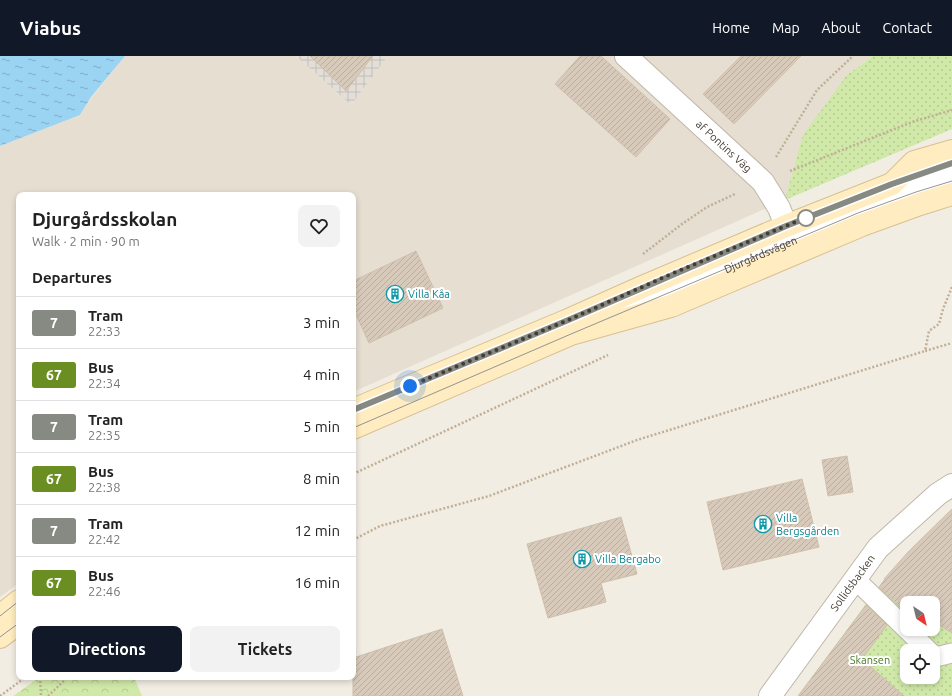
<!DOCTYPE html>
<html lang="en">
<head>
<meta charset="utf-8">
<style>
  body { margin:0; font-family:Ubuntu,sans-serif; background:#f2f2f2; color:#222; height:100vh; display:flex; flex-direction:column; font-size:15px; white-space:nowrap }
  * { box-sizing:border-box; margin:0 }
  p { font-size:13px; color:#767676 }
  .icon { flex:none; width:22px; height:22px; fill:none; stroke:currentColor; stroke-width:2; stroke-linecap:round; stroke-linejoin:round }
  .map { position:relative; flex:1; overflow:hidden }
  .sheet { position:absolute; left:16px; top:136px; width:340px; height:488px; display:flex; flex-direction:column; background:#fff; border-radius:8px; box-shadow:0 2px 6px #0003 }
  .sheet>* { flex:none }
  .badge { padding:0 8px; border-radius:3px; font-size:14px; line-height:26px }
  .needle { width:26px; rotate:145deg }
  .buttons { position:absolute; left:900px; top:540px; display:grid; gap:8px }
  .buttons a { display:grid; place-items:center; width:40px; height:40px; border-radius:8px; background:#fff; box-shadow:0 2px 6px #0003; font-size:20px }
  .you { position:absolute; width:20px; height:20px; margin:-10px; border:3px solid #fff; border-radius:50%; background:#1a73e8; box-shadow:0 0 0 6px #1a73e833 }
  .map>.badge { position:absolute; translate:-50% -50%; box-shadow:0 0 0 2px #fff }
  h2 { padding:0 16px; font-size:15px; line-height:36px }
  .round { display:grid; place-items:center; flex:none; width:42px; height:42px; border-radius:8px; background:#f2f2f2 }
  .headline { display:flex; align-items:center; justify-content:space-between; height:68px; padding:0 16px }
  h1 { font-size:19px; font-weight:700; line-height:30px }
  .action { display:flex; gap:8px; margin-top:auto; padding:8px 16px }
  .action a { flex:1; height:46px; border-radius:8px; background:#111827; color:#fff; font-size:16px; font-weight:700; line-height:46px; text-align:center }
  .action a+a { background:#f2f2f2; color:#222 }
  ul { padding:0; list-style:none }
  li { display:flex; align-items:center; gap:12px; height:52px; padding:0 16px; border-top:1px solid #e0e0e0 }
  li div { flex:1 }
  li b { display:block; font-size:15px }
  li em { font-style:normal }
  li .badge { min-width:44px; font-weight:700; text-align:center }
  header { display:flex; align-items:center; gap:24px; box-sizing:border-box; height:56px; padding:0 20px; background:#111827; color:#fff }
  header strong { font-size:19px }
  nav { display:flex; gap:22px; margin-inline-start:auto; font-size:14px }
  .map>svg:first-child { display:block }
  .residential { fill:#e6ded1 }
  .industrial { fill:url(#industrial-grid) }
  .forest { fill:url(#forest-crowns) }
  .park { fill:url(#park-dots); fill-rule:evenodd }
  .water { fill:url(#water-ripples) }
  .building { fill:url(#building-hatch); stroke:#cfbfab }
  .lines { fill:none; stroke-linecap:round; stroke-linejoin:round }
  .lane-casing { stroke:#c1b7a8; stroke-width:21 }
  .street-casing { stroke:#c1b7a8; stroke-width:24 }
  .secondary-casing { stroke:#d8c192; stroke-width:24 }
  .path { stroke:#c0af96; stroke-width:2.5; stroke-dasharray:2 2; stroke-linecap:butt }
  .lane { stroke:#fff; stroke-width:19 }
  .street { stroke:#fff; stroke-width:22 }
  .secondary { stroke:#ffecc0; stroke-width:22 }
  .tram { stroke:#949494; stroke-width:1 }
  .line-casing { stroke:#fff; stroke-width:9 }
  .line { stroke:#878a83; stroke-width:6 }
  .walk { stroke:#443c33; stroke-width:4; stroke-dasharray:0 7.2 }
  .stop-dot { fill:#fff; stroke:#878a83; stroke-width:2 }
  .labels { text-anchor:middle; stroke-width:4; stroke-linejoin:round; paint-order:stroke }
  .street-label { font-size:11px; fill:#443c33; stroke:#fff }
  .culture-label { font-size:11px; fill:#0d838f; stroke:#fff; text-anchor:start }
  .park-label { font-size:11px; fill:#497825; stroke:#fff }
</style>
</head>
<body>
<header>
<strong>Viabus</strong>
<nav><a>Home</a><a>Map</a><a>About</a><a>Contact</a></nav>
</header>
<div class="map">
<svg width="952" height="640" viewBox="0 0 952 640">
  <defs>
    <pattern id="industrial-grid" width="8" height="8" patternUnits="userSpaceOnUse"><rect width="8" height="8" fill="#e4ded8"/><path d="M0 4h8M4 0v8" fill="none" stroke="#c5bfba"/></pattern>
    <pattern id="forest-crowns" width="20" height="18" patternUnits="userSpaceOnUse"><rect width="20" height="18" fill="#d0e9a9"/><path d="M2 6a3 3 0 1 1 6 0M12 15a3 3 0 1 1 6 0" fill="none" stroke="#b4c992"/></pattern>
    <pattern id="park-dots" width="8" height="8" patternUnits="userSpaceOnUse"><rect width="8" height="8" fill="#d0e9a9"/><path d="M2 2h.1M6 6h.1" fill="none" stroke="#b4c992" stroke-width="1.8" stroke-linecap="round"/></pattern>
    <pattern id="water-ripples" width="26" height="14" patternUnits="userSpaceOnUse"><rect width="26" height="14" fill="#9bd4f3"/><path d="M2 4q2-2 4 0t4 0M15 11q2-2 4 0t4 0" fill="none" stroke="#80adc5"/></pattern>
    <pattern id="building-hatch" width="6" height="6" patternUnits="userSpaceOnUse"><rect width="6" height="6" fill="#d7cabb"/><path d="M-1 1l2-2M0 6l6-6M5 7l2-2" fill="none" stroke="#baaea1"/></pattern>
  </defs>
  <rect width="100%" height="100%" fill="#f2ede3"/>
  <path class="residential" d="M125,0H296L351,49L388,0H873L847,19L785,144L353,336V139H19V527L0,541V90L80,59L91,42Z"/>
  <path class="industrial" d="M296,0H388L351,49Z"/>
  <path class="forest" d="M40,621H134L142,640H13Z"/>
  <path class="park" d="M873,0H952V73L785,144L803,79L847,19Z
    M952,457V640H798L858,559L874,536L949,458ZM907,547H933V573H907ZM907,595H933V621H907Z"/>
  <path class="water" d="M0,0H125L91,41L80,59L0,90Z"/>
  <path class="building" d="M310,0H373L346,35Z
    M580,0H601L670,63L636,101L555,28Z
    M741,0H801L734,68L703,38Z
    M416,195L443,252L369,287L353,252V225Z
    M847,400L853,436L828,440L822,404Z
    M802,423L819,491L723,514L707,446Z
    M952,453V577L933,565V547H907V549L904,547L900,551L879,531L885,523H884L909,495Z
    M621,461L637,518L601,527L606,546L548,562L527,488Z
    M866,549L887,569L862,603L904,640H798Z
    M442,573L463,640H353V602Z"/>
  <g class="lines">
    <defs>
      <path id="lane" d="M855,523L929,595
        M933,599L936,601L952,597"/>
      <g id="street">
        <path id="s1" d="M626,0L763,126L779,152L793,187"/>
        <path d="M892,128L952,107"/>
        <path id="s2" d="M628,255L858,157L916,136L952,125"/>
        <path id="s3" d="M770,640L878,492L938,438L952,429"/>
      </g>
      <path id="secondary" d="M353,354L566,265L640,232L786,170L892,128L914,106L952,95
        M353,372L571,278L671,250L862,169L920,148L952,138
        M0,560L19,545
        M0,581L19,567"/>
    </defs>
    <use href="#lane" class="lane-casing"/>
    <use href="#street" class="street-casing"/>
    <use href="#secondary" class="secondary-casing"/>
    <path class="path" d="M776,101L817,34L853,0
      M790,115L912,66L952,54
      M643,198L682,168L707,151L735,138
      M952,231L943,253L939,268L929,275L925,295L952,287
      M353,418L608,299
      M353,484L380,470L489,440L637,384L925,295
      M40,621L41,640
      M0,640L26,621
      M48,640L68,621"/>
    <use href="#lane" class="lane"/>
    <use href="#street" class="street"/>
    <use href="#secondary" class="secondary"/>
    <path class="tram" d="M353,354L566,265L640,232L786,170L892,128L952,107
      M353,372L571,278L858,157L916,136L952,125
      M0,560L19,545
      M0,581L19,567"/>
  </g>
  <g class="lines">
    <defs>
      <path id="line" d="M353,354L566,265L786,170L892,128L952,107"/>
    </defs>
    <use href="#line" class="line-casing"/>
    <use href="#line" class="line"/>
    <path class="walk" d="M410,330L566,265L669,219L812,159L806,162"/>
  </g>
  <defs>
    <symbol id="building-ring" viewBox="-11 -11 22 22"><circle r="9.5" fill="#fff" stroke="#0f9aa8" stroke-width="1.5"/><path d="M-4-6H4V6H1V3H-1V6H-4ZM-2.5-4.3h1.7v1.8h-1.7ZM.8-4.3h1.7v1.8H.8ZM-2.5-1h1.7V.8h-1.7ZM.8-1h1.7V.8H.8Z" fill="#0f9aa8"/></symbol>
  </defs>
  <g fill-rule="evenodd">
    <use href="#building-ring" x="385" y="228" width="20" height="20"/>
    <use href="#building-ring" x="753" y="458" width="20" height="20"/>
    <use href="#building-ring" x="572" y="493" width="20" height="20"/>
  </g>
  <circle class="stop-dot" cx="806" cy="162" r="8"/>
  <g class="labels">
    <g class="street-label">
      <text dy="4" stroke="none"><textPath href="#s1" startOffset="133">af Pontins Väg</textPath></text>
      <text dy="4" stroke="none"><textPath href="#s2" startOffset="144">Djurgårdsvägen</textPath></text>
      <text dy="4" stroke="none"><textPath href="#s3" startOffset="140">Sollidsbacken</textPath></text>
    </g>
    <g class="culture-label">
      <text x="408" y="242">Villa Kåa</text>
      <text x="776" y="466">Villa<tspan x="776" dy="13">Bergsgården</tspan></text>
      <text x="595" y="507">Villa Bergabo</text>
    </g>
    <g class="park-label">
      <text x="870" y="608">Skansen</text>
    </g>
  </g>
</svg>
<div class="buttons">
<a><svg class="needle" viewBox="-14 -14 28 28"><path d="M0-13l5 13h-10z" fill="#e53935"/><path d="M0 13l5-13h-10z" fill="#767676"/></svg></a>
<a><svg class="icon" aria-label="locate" viewBox="0 0 24 24"><circle cx="12" cy="12" r="6"/><path d="M12 2v4M12 18v4M2 12h4M18 12h4"/></svg></a>
</div>
<div class="you" style="left:410px;top:330px"></div>
<section class="sheet">
<div class="headline"><div><h1>Djurgårdsskolan</h1><p>Walk · 2 min · 90 m</p></div><a class="round"><svg class="icon" aria-label="heart" viewBox="0 0 24 24"><path d="M12 20l-8-8c-3-5 5-10 8-4 3-6 11-1 8 4z"/></svg></a></div>
<h2>Departures</h2>
<ul>
<li><span class="badge" style="background:#878a83;color:#fff">7</span><div><b>Tram</b><p>22:33</p></div><em>3 min</em></li>
<li><span class="badge" style="background:#6b8e23;color:#fff">67</span><div><b>Bus</b><p>22:34</p></div><em>4 min</em></li>
<li><span class="badge" style="background:#878a83;color:#fff">7</span><div><b>Tram</b><p>22:35</p></div><em>5 min</em></li>
<li><span class="badge" style="background:#6b8e23;color:#fff">67</span><div><b>Bus</b><p>22:38</p></div><em>8 min</em></li>
<li><span class="badge" style="background:#878a83;color:#fff">7</span><div><b>Tram</b><p>22:42</p></div><em>12 min</em></li>
<li><span class="badge" style="background:#6b8e23;color:#fff">67</span><div><b>Bus</b><p>22:46</p></div><em>16 min</em></li>
</ul>
<div class="action"><a>Directions</a><a>Tickets</a></div>
</section>
</div>
</body>
</html>
